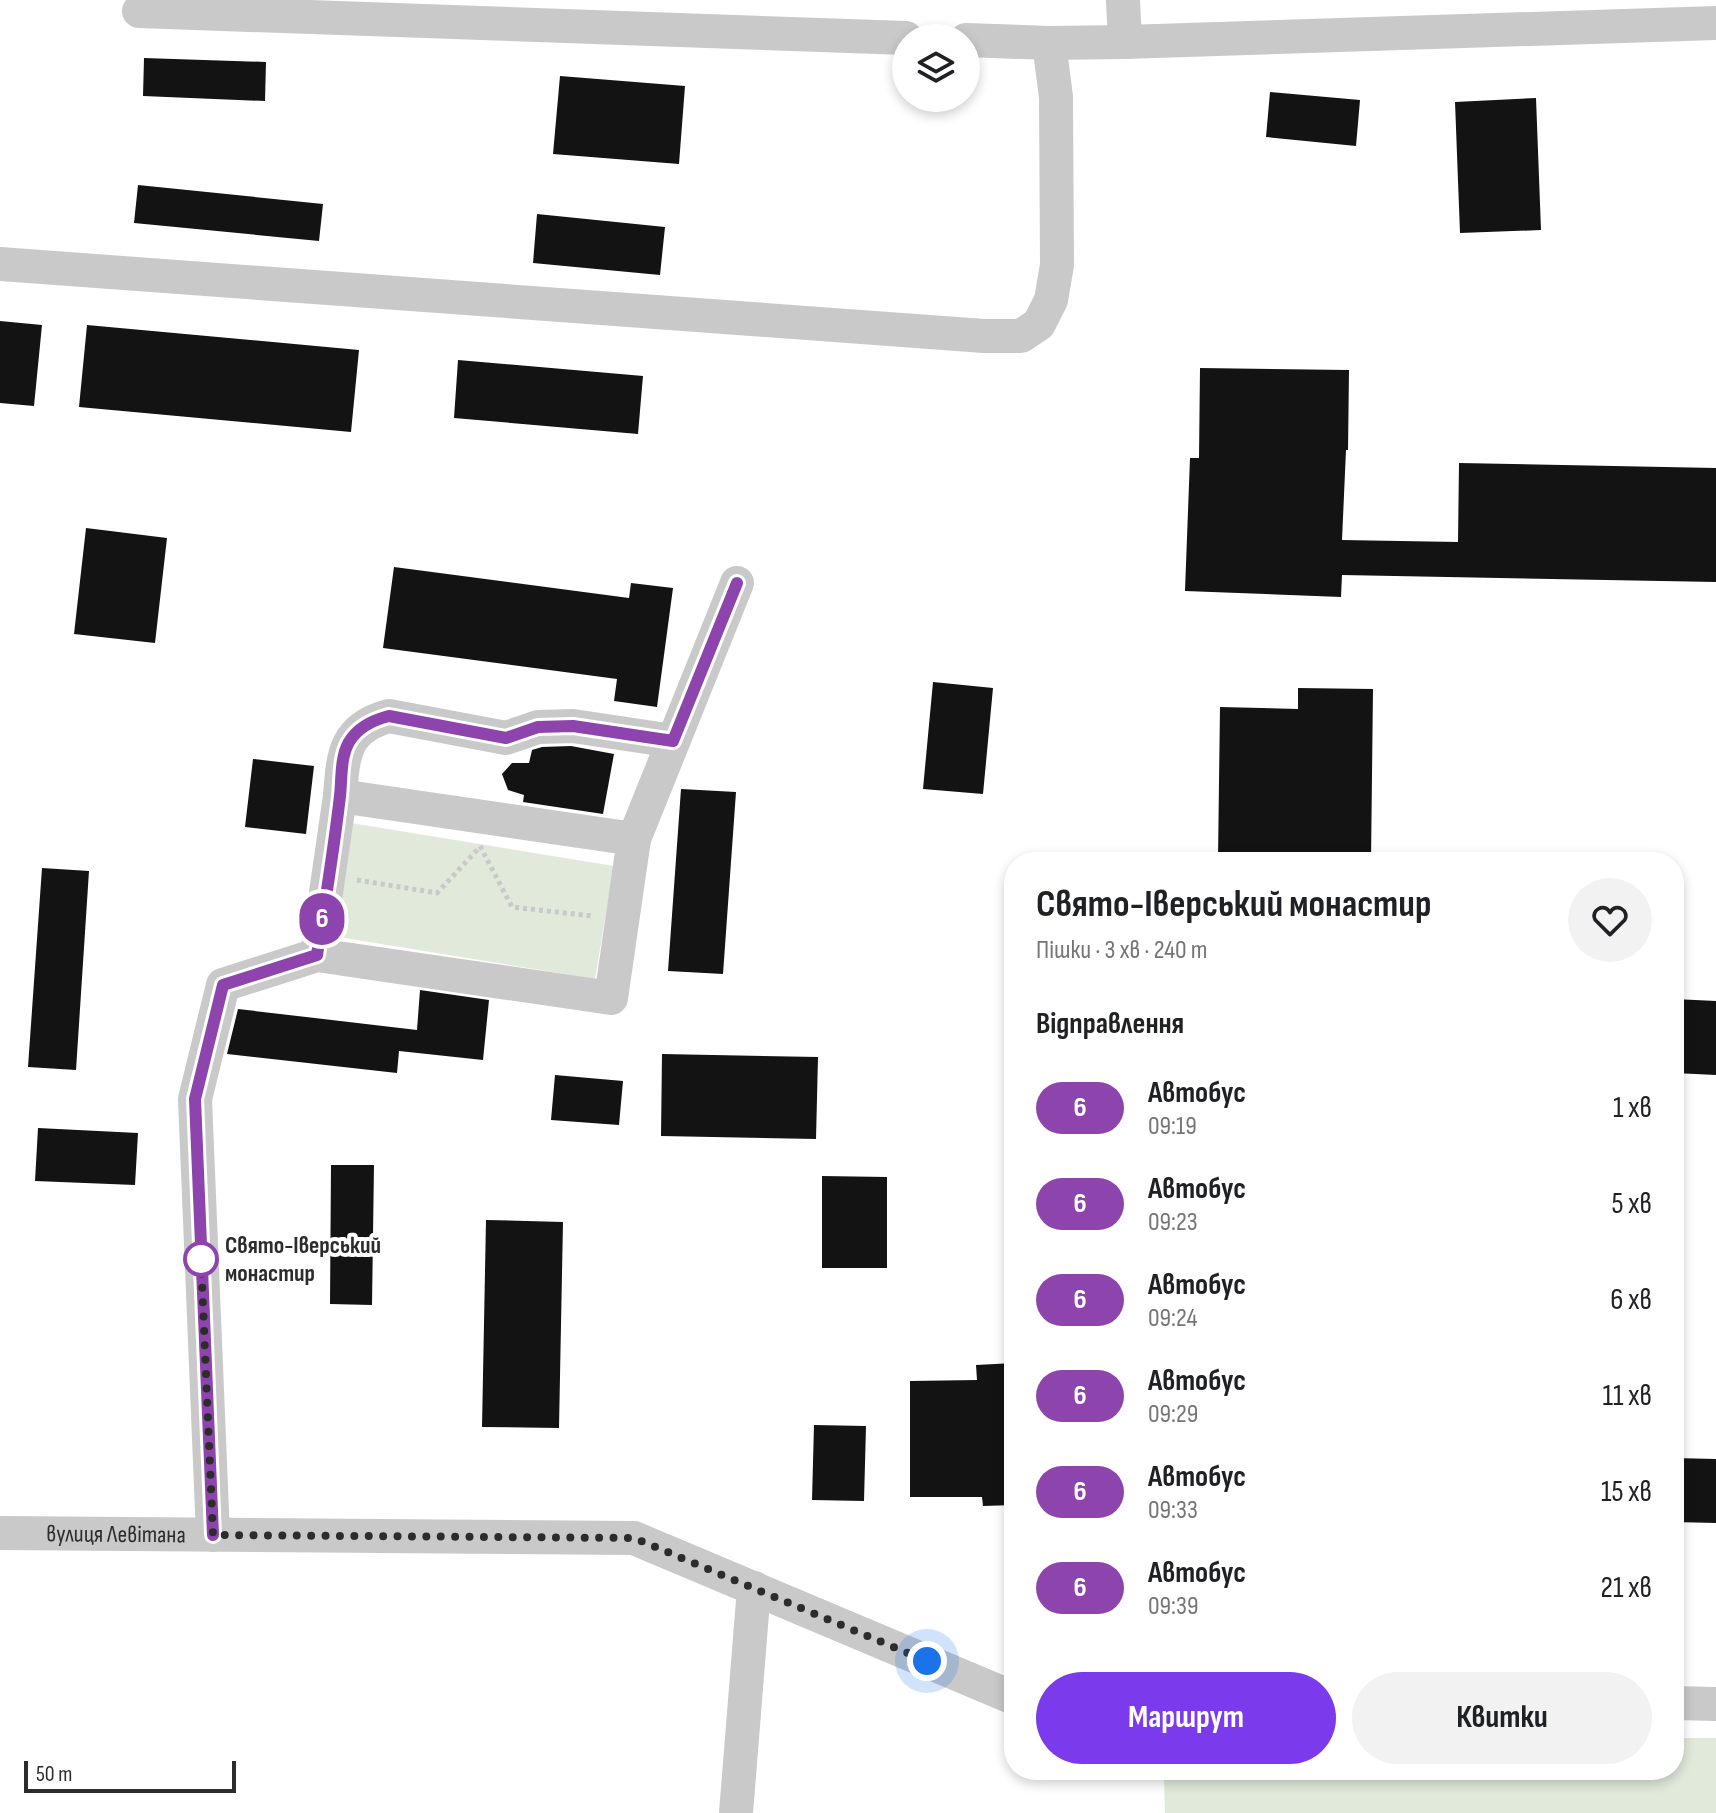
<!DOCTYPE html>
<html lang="uk">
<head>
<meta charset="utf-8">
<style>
  body { margin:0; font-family:"Sofia Sans Condensed",sans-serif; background:#f2f2f2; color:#202124; height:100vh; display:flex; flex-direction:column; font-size:30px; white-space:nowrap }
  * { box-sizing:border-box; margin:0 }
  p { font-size:26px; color:#757577 }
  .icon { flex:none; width:44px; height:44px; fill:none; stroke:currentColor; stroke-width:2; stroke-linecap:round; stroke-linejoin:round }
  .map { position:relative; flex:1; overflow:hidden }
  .side { position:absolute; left:1004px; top:852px; width:680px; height:928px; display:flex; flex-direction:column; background:#fff; border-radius:32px; box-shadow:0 4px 12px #0003 }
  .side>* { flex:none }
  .badge { padding:0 16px; border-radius:26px; font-size:28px; line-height:52px }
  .fabs { position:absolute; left:892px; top:24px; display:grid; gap:16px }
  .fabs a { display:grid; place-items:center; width:88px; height:88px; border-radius:50%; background:#fff; box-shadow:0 4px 12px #0003; font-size:40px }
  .scale { position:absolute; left:24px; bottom:20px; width:212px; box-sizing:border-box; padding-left:8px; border:4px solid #2c2c2c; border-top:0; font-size:22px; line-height:28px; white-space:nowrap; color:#2c2c2c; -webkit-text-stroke:6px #fff; paint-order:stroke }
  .you { position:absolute; width:40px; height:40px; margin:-20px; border:6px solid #fff; border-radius:50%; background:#1a73e8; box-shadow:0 0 0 12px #1a73e833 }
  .map>.badge { position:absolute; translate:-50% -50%; box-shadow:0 0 0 4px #fff }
  h2 { padding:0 32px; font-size:30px; line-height:72px }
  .round { display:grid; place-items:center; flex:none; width:84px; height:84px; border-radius:42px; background:#f2f2f2 }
  .headline { display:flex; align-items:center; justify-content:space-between; height:136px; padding:0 32px }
  h1 { font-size:38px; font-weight:700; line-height:60px }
  .action { display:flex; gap:16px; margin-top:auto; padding:16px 32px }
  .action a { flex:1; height:92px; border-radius:48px; background:#7c3aed; color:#fff; font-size:32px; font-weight:700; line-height:92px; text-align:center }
  .action a+a { background:#f2f2f2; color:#202124 }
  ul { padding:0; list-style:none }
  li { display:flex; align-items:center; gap:24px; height:96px; padding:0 32px }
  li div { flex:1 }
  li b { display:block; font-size:30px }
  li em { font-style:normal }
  li .badge { min-width:88px; font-weight:700; text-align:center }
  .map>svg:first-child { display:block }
  .green { fill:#e1e9db }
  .building { fill:#131313 }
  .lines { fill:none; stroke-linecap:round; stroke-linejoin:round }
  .path { stroke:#c9c9c9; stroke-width:5; stroke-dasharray:4 4; stroke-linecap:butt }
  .minor { stroke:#c9c9c9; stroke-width:34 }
  .line-casing { stroke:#fff; stroke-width:18 }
  .line { stroke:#8e44ad; stroke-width:12 }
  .walk { stroke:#2c2c2c; stroke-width:8; stroke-dasharray:0 14.4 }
  .stop-dot { fill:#fff; stroke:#8e44ad; stroke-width:4 }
  .labels { text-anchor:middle; stroke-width:8; stroke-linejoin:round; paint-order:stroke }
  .stop-label { font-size:24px; font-weight:bold; fill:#2c2c2c; stroke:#fff; text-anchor:start }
  .street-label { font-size:24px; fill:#2c2c2c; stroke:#fff }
</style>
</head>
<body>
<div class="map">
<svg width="1716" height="1813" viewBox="0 0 1716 1813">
  <rect width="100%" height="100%" fill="#fff"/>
  <path class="green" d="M351,823L614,866L595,979L332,936Z
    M1674,1738H1716V1813H1165L1164,1778L1221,1776L1222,1770H1674Z"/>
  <path class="building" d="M144,58L266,62L265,101L143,96Z
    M560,76L685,86L679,164L553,154Z
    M1270,92L1360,100L1356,146L1266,137Z
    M1536,98L1541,230L1460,233L1455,102Z
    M138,185L323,204L319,241L134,223Z
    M537,214L665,227L660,275L533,263Z
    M0,321L42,325L34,406L0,403Z
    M87,325L359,350L351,432L79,407Z
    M458,360L643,376L638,434L454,418Z
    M1200,368L1349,370L1348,450H1346L1342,540L1458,542L1459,463L1716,468V582L1342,575L1341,597L1185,591L1190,458H1199Z
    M86,528L167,538L155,643L74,634Z
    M394,567L629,598L631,583L673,588L657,707L614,701L617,679L383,648Z
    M933,682L993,688L983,794L923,789Z
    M1298,688L1373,689L1371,862L1218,859L1220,707L1298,709Z
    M571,746L614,754L603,814L523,802L524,795L508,790L502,774L512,763H529L532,750L542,747Z
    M253,759L314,766L306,834L245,827Z
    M681,789L736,792L723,974L668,971Z
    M42,868L89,871L76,1070L28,1067Z
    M420,990L489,1000L483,1060L399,1051L397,1073L227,1054L238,1009L417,1030Z
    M1674,999L1716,1001V1075L1674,1073Z
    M662,1054L818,1057L816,1139L661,1136Z
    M555,1075L623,1081L619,1125L551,1120Z
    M38,1128L138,1133L135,1185L35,1181Z
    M331,1165H374L372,1305L330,1304Z
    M822,1176L887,1177V1268H822Z
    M486,1220L563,1222L559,1428L482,1427Z
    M1014,1363V1505L983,1506L982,1497H910V1381L977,1380L976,1365Z
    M814,1425L866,1426L864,1501L812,1500Z
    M1674,1458L1716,1459V1523L1674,1522Z"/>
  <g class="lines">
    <path class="path" d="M480,846L512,907L592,916
      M357,880L437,893L479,848"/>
    <g class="minor">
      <path d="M1123,0L1125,42"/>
      <path d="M139,11L906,38"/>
      <path d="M966,40L1049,43L1125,42L1716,23"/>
      <path d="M0,264L984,336H1021L1039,324L1051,300L1057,265L1056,97L1049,43"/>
      <path d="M340,796C343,755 344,728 389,716L506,738L538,727L573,726L673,741"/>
      <path d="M634,839L737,583"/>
      <path id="s1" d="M0,1533L634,1538L1014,1698"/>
      <path d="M213,1535L195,1099L223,985L317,955L611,998L634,839L340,796L317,955"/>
      <path d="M1674,1703L1716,1704"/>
      <path d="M736,1813L754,1588"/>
    </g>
  </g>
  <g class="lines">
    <defs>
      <path id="line" d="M213,1535L195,1099L223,985L317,955C325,902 334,849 340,796C342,779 340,758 349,742C358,727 373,720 389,716L506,738L538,727L573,726L673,741L737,583"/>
    </defs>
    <use href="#line" class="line-casing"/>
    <use href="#line" class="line"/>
    <path class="walk" d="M201,1259L213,1535L634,1538L927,1661"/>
  </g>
  <circle class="stop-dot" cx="201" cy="1259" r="16"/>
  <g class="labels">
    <g class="stop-label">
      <text x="225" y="1253">Свято-Іверський<tspan x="225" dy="28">монастир</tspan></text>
    </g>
    <g class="street-label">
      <text dy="8" stroke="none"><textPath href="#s1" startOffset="116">вулиця Левітана</textPath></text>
    </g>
  </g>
</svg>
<div class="fabs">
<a><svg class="icon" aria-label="layers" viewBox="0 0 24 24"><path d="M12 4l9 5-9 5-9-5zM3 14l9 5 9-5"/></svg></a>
</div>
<div class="scale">50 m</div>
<div class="you" style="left:927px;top:1661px"></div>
<b class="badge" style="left:322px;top:919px;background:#8e44ad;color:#fff">6</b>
<section class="side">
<div class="headline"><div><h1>Свято-Іверський монастир</h1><p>Пішки · 3 хв · 240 m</p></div><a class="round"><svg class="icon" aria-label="heart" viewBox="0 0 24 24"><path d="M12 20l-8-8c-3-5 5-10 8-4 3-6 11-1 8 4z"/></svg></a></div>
<h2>Відправлення</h2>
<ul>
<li><span class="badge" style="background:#8e44ad;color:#fff">6</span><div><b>Автобус</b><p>09:19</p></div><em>1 хв</em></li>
<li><span class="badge" style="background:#8e44ad;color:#fff">6</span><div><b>Автобус</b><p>09:23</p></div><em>5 хв</em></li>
<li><span class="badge" style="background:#8e44ad;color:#fff">6</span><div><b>Автобус</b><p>09:24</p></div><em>6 хв</em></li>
<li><span class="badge" style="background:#8e44ad;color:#fff">6</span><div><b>Автобус</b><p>09:29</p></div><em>11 хв</em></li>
<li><span class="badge" style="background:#8e44ad;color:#fff">6</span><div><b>Автобус</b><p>09:33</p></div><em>15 хв</em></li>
<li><span class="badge" style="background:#8e44ad;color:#fff">6</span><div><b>Автобус</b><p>09:39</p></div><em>21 хв</em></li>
</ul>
<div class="action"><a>Маршрут</a><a>Квитки</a></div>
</section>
</div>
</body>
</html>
